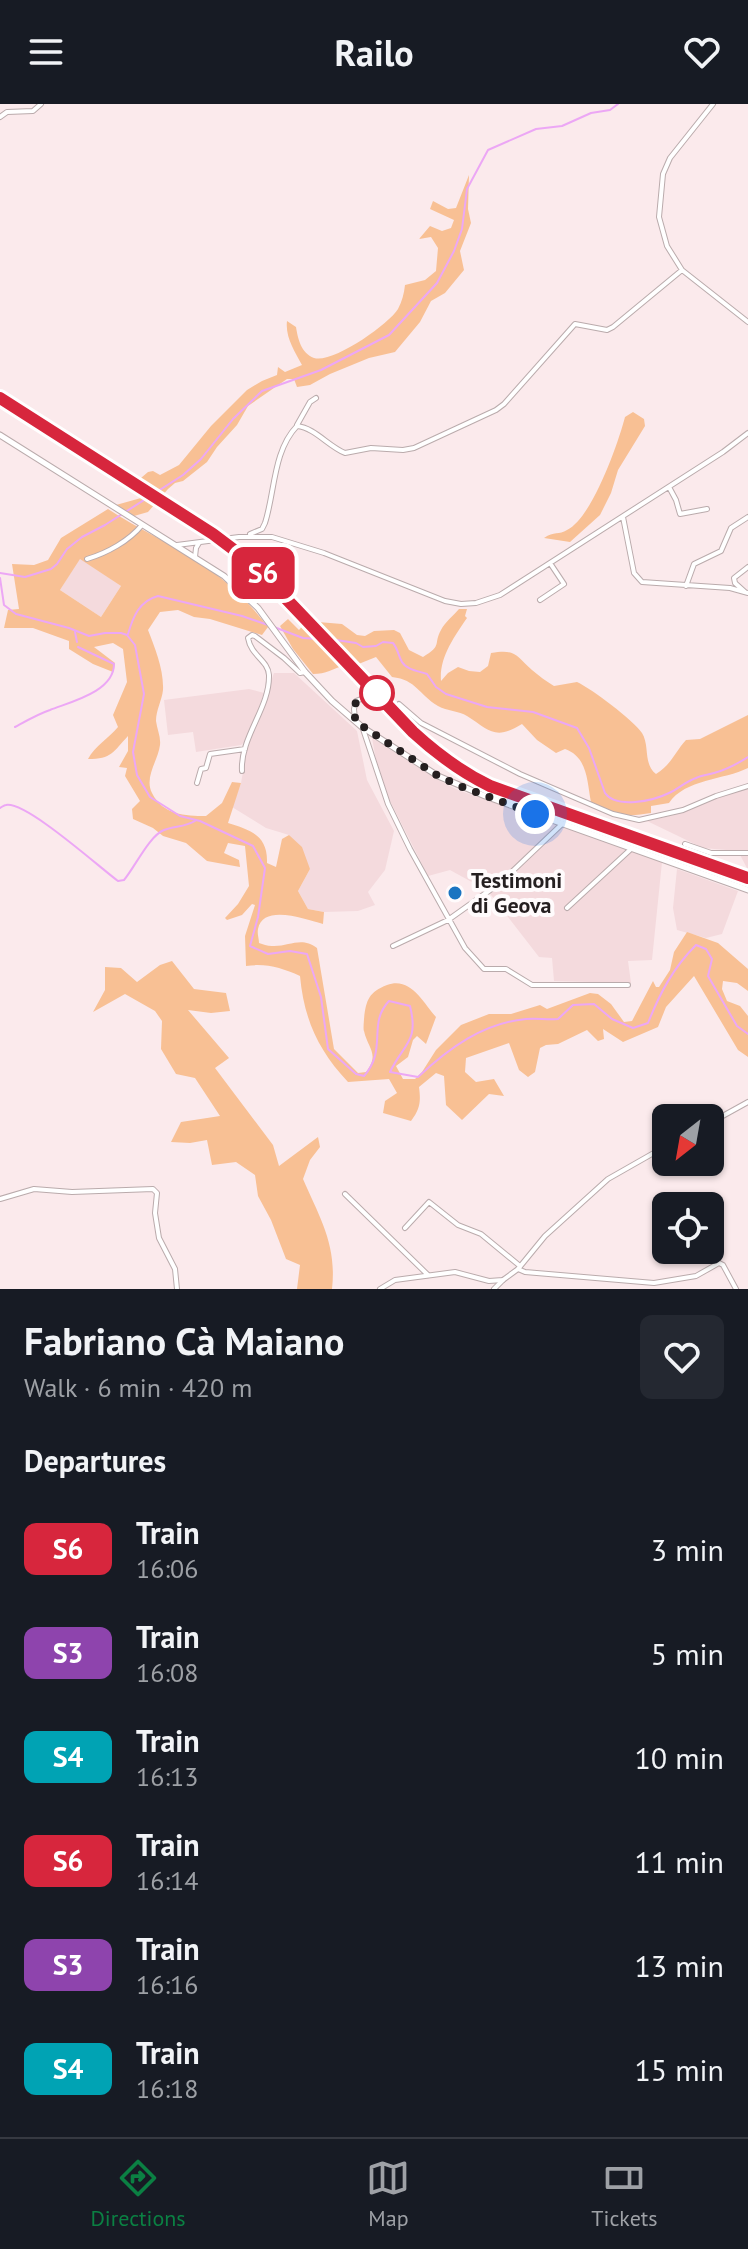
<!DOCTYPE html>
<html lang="en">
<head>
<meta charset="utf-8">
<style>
  body { margin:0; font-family:"PT Sans",sans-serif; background:#242831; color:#f1f3f6; height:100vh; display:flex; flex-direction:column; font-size:30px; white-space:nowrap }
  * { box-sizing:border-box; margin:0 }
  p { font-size:26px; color:#9ea1a6 }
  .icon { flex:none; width:44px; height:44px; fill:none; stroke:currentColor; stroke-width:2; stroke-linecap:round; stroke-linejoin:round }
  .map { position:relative; height:1185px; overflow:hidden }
  .sheet { display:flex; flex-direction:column; background:#171b24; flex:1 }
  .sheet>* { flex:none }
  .badge { padding:0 16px; border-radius:12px; font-size:28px; line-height:52px }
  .needle { width:52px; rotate:211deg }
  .controls { position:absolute; left:652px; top:1000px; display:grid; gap:16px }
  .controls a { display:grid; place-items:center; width:72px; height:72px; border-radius:12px; background:#171b24; box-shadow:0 2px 6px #0004; font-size:40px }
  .you { position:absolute; width:40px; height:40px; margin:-20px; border:6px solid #fff; border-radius:50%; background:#1a73e8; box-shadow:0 0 0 12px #1a73e833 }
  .map>.badge { position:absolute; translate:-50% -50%; box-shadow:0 0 0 4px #fff }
  h2 { padding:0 24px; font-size:30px; line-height:72px }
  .round { display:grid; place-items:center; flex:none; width:84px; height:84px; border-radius:12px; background:#242831 }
  .head { display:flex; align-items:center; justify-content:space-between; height:136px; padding:0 24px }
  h1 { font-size:38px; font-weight:600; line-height:60px }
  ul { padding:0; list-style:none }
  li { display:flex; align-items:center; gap:24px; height:104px; padding:0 24px }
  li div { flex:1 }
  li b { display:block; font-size:30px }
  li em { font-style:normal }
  li .badge { min-width:88px; font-weight:700; text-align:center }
  header { display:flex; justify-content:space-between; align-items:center; height:104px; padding:0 24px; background:#171b24; font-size:36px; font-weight:600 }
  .menu { display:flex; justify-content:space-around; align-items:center; height:112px; border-top:2px solid #363941; background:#171b24; font-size:22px; color:#9ea1a6 }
  .menu a { display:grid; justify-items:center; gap:4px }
  .menu .on { color:#0b8043 }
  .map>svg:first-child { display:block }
  .built { fill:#f4dadd }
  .green { fill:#f8c094; fill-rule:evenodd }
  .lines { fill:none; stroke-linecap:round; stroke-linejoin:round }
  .stream { stroke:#eca7f5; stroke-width:2 }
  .minor-casing { stroke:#baabac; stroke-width:6 }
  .tertiary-casing { stroke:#baabac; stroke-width:6 }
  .secondary-casing { stroke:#baabac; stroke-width:7 }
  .minor { stroke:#fff; stroke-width:4 }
  .tertiary { stroke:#fff; stroke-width:4 }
  .secondary { stroke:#fff; stroke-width:5 }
  .rail-casing { stroke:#7f7476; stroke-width:5 }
  .rail { stroke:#fffbfc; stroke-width:2; stroke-dasharray:6; stroke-linecap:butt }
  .line-casing { stroke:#fff; stroke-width:18 }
  .line { stroke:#d7263d; stroke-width:12 }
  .walk { stroke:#251f20; stroke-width:8; stroke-dasharray:0 14.4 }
  .stop-dot { fill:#fff; stroke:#d7263d; stroke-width:4 }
  .poi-dot { fill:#1a74c1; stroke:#fffbfc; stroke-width:3 }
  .labels { text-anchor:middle; stroke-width:8; stroke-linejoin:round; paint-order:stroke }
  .poi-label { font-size:22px; font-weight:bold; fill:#251f20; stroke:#fffbfc; text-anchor:start }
</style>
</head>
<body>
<header><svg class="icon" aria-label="menu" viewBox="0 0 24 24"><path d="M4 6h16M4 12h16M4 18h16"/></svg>Railo<svg class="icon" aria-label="heart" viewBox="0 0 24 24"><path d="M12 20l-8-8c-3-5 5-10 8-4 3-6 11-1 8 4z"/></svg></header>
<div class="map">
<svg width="748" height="1185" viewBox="0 0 748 1185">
  <rect width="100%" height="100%" fill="#fbeaec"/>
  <path class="built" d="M80,454L121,482L101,513L60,486Z
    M274,569H294L357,627L367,676L394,727L385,766L368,788L375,801L358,807L324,808L308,805L298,787L310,765L289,731L266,724L232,703L241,679L247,645Z
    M249,585L264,589L248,635L241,641L196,648L193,628L168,631L164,596Z
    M372,634L436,675L458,686L662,758L652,856L628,857L631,879L554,877L552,854L539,853L488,787L450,766L428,772L389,695L376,656Z
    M748,681V766L738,747L703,744L647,717L674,711Z
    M677,765L738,787L722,830L706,834L677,826L673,804Z"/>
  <path class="green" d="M469,71L468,105L471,119L460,147L464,166L445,189L431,197L420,218L395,248L369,254L330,270L310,281L297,283L294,275H287L248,302L237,321L217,343L207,358L183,377L175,379L168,385L148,408L134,412L116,401L141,394L128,385L148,368L153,367L160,371L179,361L211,322L247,286L262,277L277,271L278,263L285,268L302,261C295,248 285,233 287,217L296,223C298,235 301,249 314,254C332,260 388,221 398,205C402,197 404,190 405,181L425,176L436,167L438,144L431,133L419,135L430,122L442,127L451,124L454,116L430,105L433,97L448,105L456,104Z
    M633,308L644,315L645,322L618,366L611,389L600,411L570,438L544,434C554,427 559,431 567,426C592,414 618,340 625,313Z
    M108,405C137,424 170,439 200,459C226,476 249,498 268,523L262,531L210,515L194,513L178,506L160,508L148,526C155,544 164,566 163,586C162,596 156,606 156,617C157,625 161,633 160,641C158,657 144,673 152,689C163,711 185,712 206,712L222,699L232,678L241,679L228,719C250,726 268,731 267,759L276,763L282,735L289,731L302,743L310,765L298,787L308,805L324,808L323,820C307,816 263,799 258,825C257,830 259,834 259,839C263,840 267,842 272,842C289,843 301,832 317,844L334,945L358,969L366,968C380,950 368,945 364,927C363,925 364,917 364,915C366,896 369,888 387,881C410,872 423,898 436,913L426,940L417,932L413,936L408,953L396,962L403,975H415L422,968L436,946L461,921L489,910H511L540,901L547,905L590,889L598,890L611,900L624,918L632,917L653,877L656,883H659L670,866L674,848L687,828L718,839L748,865V887L737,879L723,877L722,885L727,897L740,902L748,912V953L738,946L694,872L666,903L658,923L623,938L603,925L604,935L598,937L587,926L558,940L546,941L540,944L535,968L528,973L519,966L509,939L466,954L465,968L476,978L494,975L504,992L489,990L462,1016L446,1001L444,972L436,969L419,983C421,998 420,1005 411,1017L383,1009L385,997L397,989L389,975L348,978C318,946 304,915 300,872C282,864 266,859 246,862L245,832L255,801L252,800L242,811L227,816L225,814L238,800L249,782L245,742L228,739L224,749L239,756L240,763L207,757L186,739L163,732L153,724L133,715L132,705L140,697L125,672L127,664L119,663L128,647V632C113,648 112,655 88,655C95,642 109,634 118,623L113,611L127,578L123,545L113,539L94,543L115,559L113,568L93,560L69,545V537L33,524H4L8,506L19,505L12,460L34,461L48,456L61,434ZM80,455L121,482L101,513L60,486Z
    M459,505H467L465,512L467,514C454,533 439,554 441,577L448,569L458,563L469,567L480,568L488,562L491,549C516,545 515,551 532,566C539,572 546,577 554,582L577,578C592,585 633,616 642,629C650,642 643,660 656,670C671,661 675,648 686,636L700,635L748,611V664C724,676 685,675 669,699L651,702V709C628,713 611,712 591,698C587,678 588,653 565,645L556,649L537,636L522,620C495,637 489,626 467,612C459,607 447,607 438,602C418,590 417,576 392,573L376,553L356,561L361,571L362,579L353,578L345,561C333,565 326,570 313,570L293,545L280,522L288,515L299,526L311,512L318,518L342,520L357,531L365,532L374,527L394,526L400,529L409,546L423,553C443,541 433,540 441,526C445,518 454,511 459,505Z
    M172,857L194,885L226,889L230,907L211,909L188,906L229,954L215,964L273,1041L279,1062L318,1033L320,1043L310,1056L303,1075C320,1114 337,1141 332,1185H297L300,1161L286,1155L271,1116L258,1092L255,1071L236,1058L212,1061L207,1036L190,1039L171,1038L181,1018L220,1012L195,974L176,970L161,945L162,917L155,907L125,890L93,908L105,886V863L121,864L137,878L160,861Z"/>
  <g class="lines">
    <path class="stream" d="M0,469L25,473L51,465L57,460L67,445L82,433L105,421L183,371L201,355L233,315L262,287L321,266L389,231L437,179L454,147L462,125L467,85L488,46L536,25L562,22L591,9L610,6L618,0
      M0,474L4,501L16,510L69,524L89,532L105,529H121L127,531L135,541L144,590L133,648L137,671L150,693L180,712L200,717L253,742L265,764L258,813L250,842L268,850L290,847L307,850L321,893L328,945L356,970L364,972C388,945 367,920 389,897L410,902C419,938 404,939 390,968L418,973C449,944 483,919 526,915C537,914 547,916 558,915L573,901L594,900L612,915L633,924L648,919C660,889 673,864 696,841L706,845L712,855L708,872L737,922L748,930
      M274,523L303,534L336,536L356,539L363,543L376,542L383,538L393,539C398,545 398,551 402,558C407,566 418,567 427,570L436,583L446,590L487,603L533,608L577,624L589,644L605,689C616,705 653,697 669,689C678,685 685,678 696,674C702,671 708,671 714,669C726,666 737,660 748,653
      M75,528L77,538
      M128,530C133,513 139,497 158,492L242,512L268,521
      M15,623C26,617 38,610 50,606C70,598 114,588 114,560L78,543
      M0,704C2,703 4,701 6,701C26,697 99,763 118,777L124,776C135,763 149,732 164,726C174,722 185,723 195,717"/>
    <defs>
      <path id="minor" d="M713,0L670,54L663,70L659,113L667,142L682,166L748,218
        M0,13L7,8L33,7L41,0
        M297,321L310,298L316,294
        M669,383L676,396L680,410L707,405
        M623,413L634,469L642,478L730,484L748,489
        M250,430L262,425L265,419C275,388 273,347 297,322C315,324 328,342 345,349L371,344L403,346L414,344L496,306L504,300L575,220L607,226L613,223L682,166
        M177,441L239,433H272L324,449L445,497L461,500L476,499L500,491L723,348L748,329
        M195,453L196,444L199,439
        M87,455C107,449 129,437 142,421
        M686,482L694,460L721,447L731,424L748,413
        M745,488L735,479L734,474L748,463
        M540,496L564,480L550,459
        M399,600L421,619L520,670L613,710L639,716L683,706L716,692L748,682
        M355,615L354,605L356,597L361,595L373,597
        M363,625L388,700L410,745L465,844L484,865H506L532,881H628
        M242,667C240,633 270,604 269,571C268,556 251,552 248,534L252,531L255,532L284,554L300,569L305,568
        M197,679L201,665L206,664L210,650L245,645
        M685,740L711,749H748
        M567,804L632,744
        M393,842L448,816L500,779L562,720
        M345,1090L428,1171
        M405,1124L429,1098L458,1121L481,1130L520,1162
        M518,1165L525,1168L654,1179L696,1172L719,1159L723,1161L736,1185
        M494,1185L503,1176"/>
      <path id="tertiary" d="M710,1019L748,998
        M0,1095L34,1085L72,1088L153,1085L157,1089L155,1109L159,1134L175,1165L177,1185
        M380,1185L395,1176L455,1168L489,1177L503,1176L518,1165L545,1132L608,1075L666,1042"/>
      <path id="secondary" d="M0,331L224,472L258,504L305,568L332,597L362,623L438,672L485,692L748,786"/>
    </defs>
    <use href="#minor" class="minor-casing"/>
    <use href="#tertiary" class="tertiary-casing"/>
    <use href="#secondary" class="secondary-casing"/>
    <use href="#minor" class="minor"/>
    <use href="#tertiary" class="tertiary"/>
    <use href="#secondary" class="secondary"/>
    <defs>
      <path id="rail" d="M0,294L213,430L254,461L413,628C437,650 461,668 490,682L748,774"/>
    </defs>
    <use href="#rail" class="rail-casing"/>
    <use href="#rail" class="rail"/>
  </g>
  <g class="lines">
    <defs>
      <path id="line" d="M0,294L213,430L254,461L413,628C437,650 461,668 490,682L748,774"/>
    </defs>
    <use href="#line" class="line-casing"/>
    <use href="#line" class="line"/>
    <path class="walk" d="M377,589L373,597L361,595L356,597L354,609L356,618L438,672L460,682L535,710"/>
  </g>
  <circle class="stop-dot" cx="377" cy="589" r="16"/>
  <circle class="poi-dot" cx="455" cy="789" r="8"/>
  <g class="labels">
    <g class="poi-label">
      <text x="471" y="784">Testimoni<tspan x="471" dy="25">di Geova</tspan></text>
    </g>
  </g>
</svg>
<div class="controls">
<a><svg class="needle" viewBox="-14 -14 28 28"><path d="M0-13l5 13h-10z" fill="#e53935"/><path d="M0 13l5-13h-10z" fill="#9ea1a6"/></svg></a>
<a><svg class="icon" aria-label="locate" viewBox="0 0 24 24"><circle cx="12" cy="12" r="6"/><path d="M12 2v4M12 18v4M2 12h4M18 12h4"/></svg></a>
</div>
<div class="you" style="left:535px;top:710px"></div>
<b class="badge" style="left:263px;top:469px;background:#d7263d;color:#fff">S6</b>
</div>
<section class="sheet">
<div class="head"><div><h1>Fabriano Cà Maiano</h1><p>Walk · 6 min · 420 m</p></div><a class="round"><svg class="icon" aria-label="heart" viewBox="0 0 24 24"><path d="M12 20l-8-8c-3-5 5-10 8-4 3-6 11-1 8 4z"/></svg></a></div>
<h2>Departures</h2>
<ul>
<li><span class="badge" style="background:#d7263d;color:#fff">S6</span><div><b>Train</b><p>16:06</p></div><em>3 min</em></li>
<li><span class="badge" style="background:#8e44ad;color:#fff">S3</span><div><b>Train</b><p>16:08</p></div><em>5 min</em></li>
<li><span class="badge" style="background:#00a3b4;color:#fff">S4</span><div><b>Train</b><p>16:13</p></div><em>10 min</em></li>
<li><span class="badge" style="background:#d7263d;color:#fff">S6</span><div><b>Train</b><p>16:14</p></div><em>11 min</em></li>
<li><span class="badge" style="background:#8e44ad;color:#fff">S3</span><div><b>Train</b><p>16:16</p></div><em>13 min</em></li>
<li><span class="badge" style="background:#00a3b4;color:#fff">S4</span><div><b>Train</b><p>16:18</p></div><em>15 min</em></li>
</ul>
</section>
<nav class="menu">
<a class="on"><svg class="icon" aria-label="directions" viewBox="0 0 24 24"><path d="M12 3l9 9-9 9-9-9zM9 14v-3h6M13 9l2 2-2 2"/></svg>Directions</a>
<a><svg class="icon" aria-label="map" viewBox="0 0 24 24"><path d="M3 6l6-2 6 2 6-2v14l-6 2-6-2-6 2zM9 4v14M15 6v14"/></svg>Map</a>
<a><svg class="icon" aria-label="tickets" viewBox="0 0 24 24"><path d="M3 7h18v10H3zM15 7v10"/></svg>Tickets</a>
</nav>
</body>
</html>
